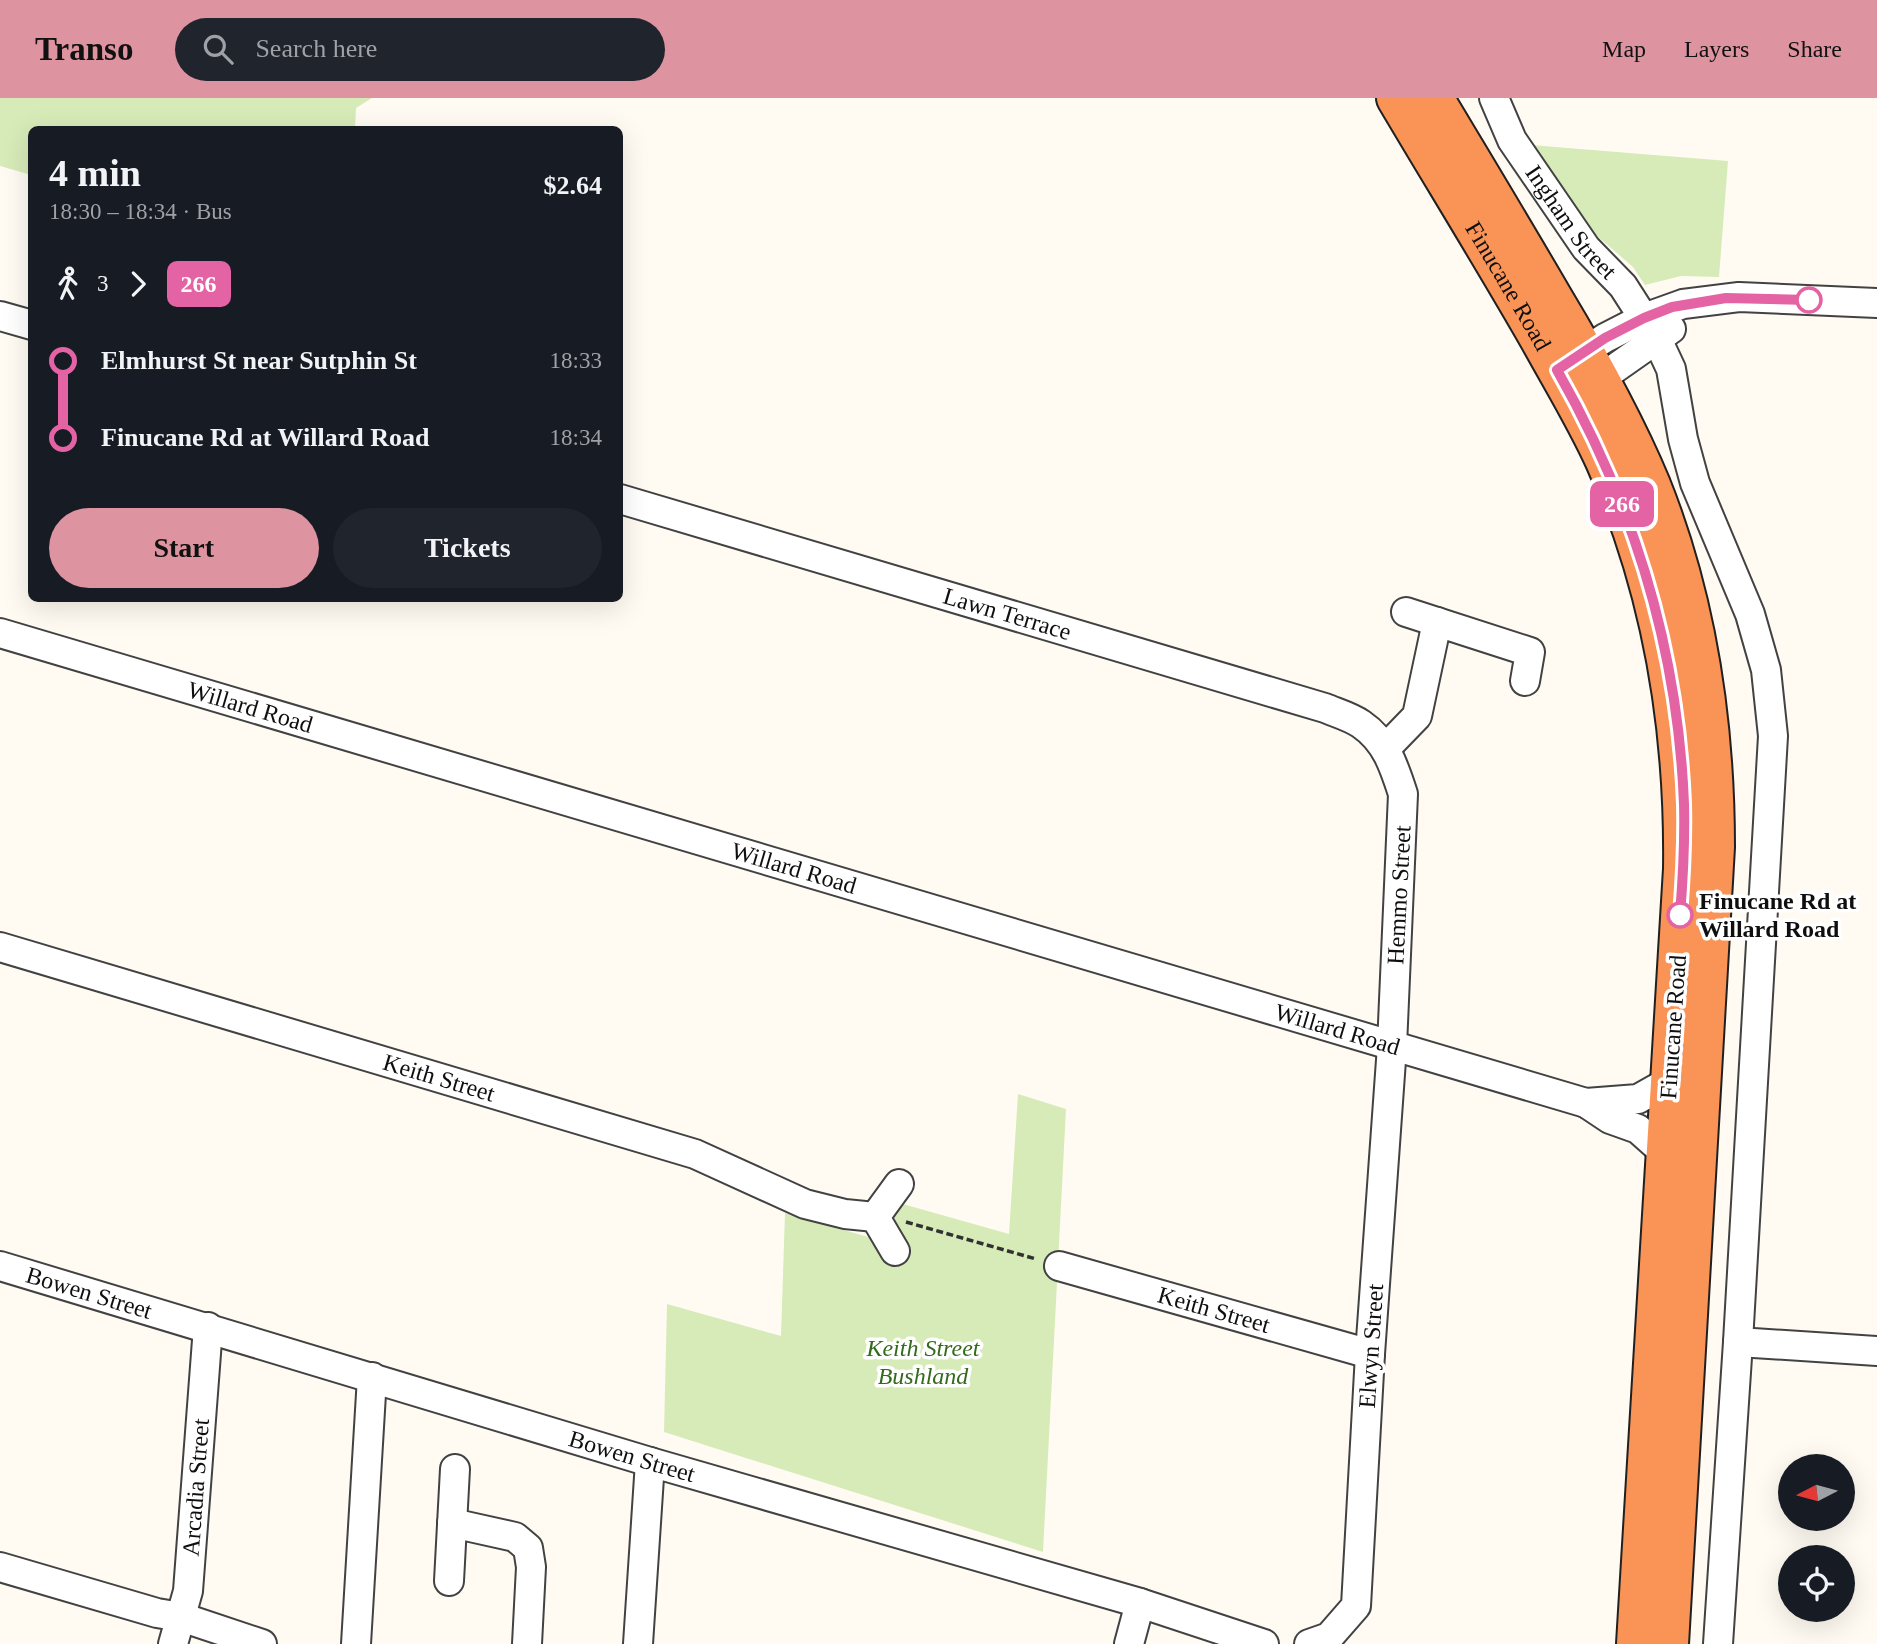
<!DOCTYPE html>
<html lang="en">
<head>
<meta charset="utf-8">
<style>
  body { margin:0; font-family:Georgia,serif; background:#20242c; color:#f1f3f6; height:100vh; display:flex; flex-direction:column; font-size:26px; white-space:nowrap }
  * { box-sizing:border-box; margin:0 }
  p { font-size:23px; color:#9ea1a6 }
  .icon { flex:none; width:38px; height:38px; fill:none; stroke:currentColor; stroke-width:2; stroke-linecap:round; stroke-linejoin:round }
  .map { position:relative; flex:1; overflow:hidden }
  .details { position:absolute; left:28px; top:28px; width:595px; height:476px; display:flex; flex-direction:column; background:#171b24; border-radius:10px; box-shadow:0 7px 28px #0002 }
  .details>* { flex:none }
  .badge { padding:0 14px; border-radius:10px; font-size:24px; line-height:46px }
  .needle { width:46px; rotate:264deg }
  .tools { position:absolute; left:1778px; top:1356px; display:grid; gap:14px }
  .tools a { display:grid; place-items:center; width:77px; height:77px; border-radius:50%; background:#171b24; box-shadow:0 7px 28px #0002; font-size:35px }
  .map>.badge { position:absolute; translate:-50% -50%; box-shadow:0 0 0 4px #fff }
  .legs { display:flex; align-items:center; gap:10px; height:77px; padding:0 21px; font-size:23px }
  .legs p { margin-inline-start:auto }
  .summary { display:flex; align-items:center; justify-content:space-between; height:119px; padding:0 21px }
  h1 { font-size:38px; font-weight:800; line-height:52px }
  .action { display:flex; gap:14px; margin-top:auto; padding:14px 21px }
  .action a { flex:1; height:80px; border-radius:42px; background:#dd94a0; color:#111; font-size:28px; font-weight:800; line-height:80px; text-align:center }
  .action a+a { background:#20242c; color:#f1f3f6 }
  ul { padding:0 21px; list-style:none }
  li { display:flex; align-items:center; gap:24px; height:77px; font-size:26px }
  li i { display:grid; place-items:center; width:10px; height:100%; margin:0 9px; background:currentColor }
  li i::after { content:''; width:18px; height:18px; margin:-9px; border:5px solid; border-radius:50%; background:#171b24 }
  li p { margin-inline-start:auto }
  li:first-child i { background:linear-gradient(#0000 50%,currentColor 0) }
  li:last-child i { background:linear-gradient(currentColor 50%,#0000 0) }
  header { display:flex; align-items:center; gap:42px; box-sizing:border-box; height:98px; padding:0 35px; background:#dd94a0; color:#111 }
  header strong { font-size:33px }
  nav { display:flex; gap:38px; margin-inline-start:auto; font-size:24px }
  .search { width:490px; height:63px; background:#20242c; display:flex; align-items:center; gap:18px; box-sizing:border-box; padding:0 24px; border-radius:38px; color:#9ea1a6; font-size:26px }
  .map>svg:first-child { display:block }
  .green { fill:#d7ebb9 }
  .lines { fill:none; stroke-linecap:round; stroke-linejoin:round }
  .minor-casing { stroke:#424242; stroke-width:32 }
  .highway-casing { stroke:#202020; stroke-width:42 }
  .path { stroke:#313131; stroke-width:3.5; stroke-dasharray:7 3.5; stroke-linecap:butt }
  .minor { stroke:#fff; stroke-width:28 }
  .highway { stroke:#f99356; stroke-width:38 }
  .line-1-casing { stroke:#fff; stroke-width:16 }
  .line-1 { stroke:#e463a4; stroke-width:10 }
  .stop-1-dot { fill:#fff; stroke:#e463a4; stroke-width:3.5 }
  .labels { text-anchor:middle; stroke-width:7; stroke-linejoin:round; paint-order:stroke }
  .street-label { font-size:24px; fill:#0f0f0f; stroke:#fff }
  .stop-label { font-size:24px; font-weight:bold; fill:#0f0f0f; stroke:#fff; text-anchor:start }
  .park-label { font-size:24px; font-style:italic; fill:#336a1c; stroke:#fff }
</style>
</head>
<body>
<header>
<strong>Transo</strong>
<div class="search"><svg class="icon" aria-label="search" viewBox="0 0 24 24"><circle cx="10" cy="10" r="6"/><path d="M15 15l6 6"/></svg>Search here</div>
<nav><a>Map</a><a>Layers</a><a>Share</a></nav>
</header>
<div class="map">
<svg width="1877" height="1546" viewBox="0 0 1877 1546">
  <rect width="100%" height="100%" fill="#fffbf2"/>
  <path class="green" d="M0,0H372L356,10L355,31L32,32L31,77L0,68Z
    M1531,47L1728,63L1719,179L1681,178L1645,187L1633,169L1596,137Z
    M1018,996L1066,1011L1043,1454L664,1334L667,1206L781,1238L785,1115L875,1141L878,1099L1009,1136Z"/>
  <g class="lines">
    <defs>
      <g id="minor">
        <path id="s1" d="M1494,0L1512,42L1586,150L1623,188L1657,241L1671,271L1683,341L1695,385L1750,516L1766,572L1773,638L1738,1244L1718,1546"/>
        <path d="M0,218L32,227"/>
        <path d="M1569,263L1605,240L1644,220L1683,206L1739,199L1877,205"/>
        <path d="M1583,290L1614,271L1671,231"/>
        <path id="s2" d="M620,401L1325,610C1337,615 1351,619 1361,626C1386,643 1394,668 1403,696L1392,948L1370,1256L1356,1508L1329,1539L1309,1546"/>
        <path d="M1406,514L1530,554L1525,583"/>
        <path id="s3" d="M0,535L1586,1005L1610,1021L1638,1031L1665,1055"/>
        <path d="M1386,650L1417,618L1437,524"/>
        <path id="s4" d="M0,849L695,1056L805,1106L845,1116L875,1119"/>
        <path d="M1586,1005L1638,1001L1670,983"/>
        <path d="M895,1153L875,1119L899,1086"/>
        <path id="s5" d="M0,1168L650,1364L1140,1505L1264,1546"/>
        <path id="s6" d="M1059,1168L1370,1256"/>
        <path d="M1738,1244L1877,1253"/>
        <path d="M452,1425L515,1439L528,1450L531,1469L527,1546"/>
        <path d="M0,1469L157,1515L181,1519L262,1546"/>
        <path d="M449,1483L455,1371"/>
        <path id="s7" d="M173,1546L188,1493L208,1229"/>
        <path d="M356,1546L372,1279"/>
        <path d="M638,1546L650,1364"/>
        <path d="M1129,1546L1140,1505"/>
      </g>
      <g id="highway">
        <path id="s8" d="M1396,0C1444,81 1493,160 1540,242C1562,282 1586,321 1605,363C1662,492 1685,630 1683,771L1636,1546"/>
        <path d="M1434,0C1474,67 1514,133 1553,200C1589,260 1624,322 1651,387C1697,502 1715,626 1715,749L1669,1546"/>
      </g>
    </defs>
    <use href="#minor" class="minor-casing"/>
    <use href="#highway" class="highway-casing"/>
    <path class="path" d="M906,1124L1036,1161"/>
    <use href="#minor" class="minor"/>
    <use href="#highway" class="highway"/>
  </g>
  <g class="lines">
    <defs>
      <path id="line-1" d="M1680,817C1683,780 1685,743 1684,706C1678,550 1634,407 1557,272L1605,240L1644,220L1672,209L1726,200L1809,202"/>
    </defs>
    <use href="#line-1" class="line-1-casing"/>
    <use href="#line-1" class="line-1"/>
  </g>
  <g class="stop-1-dot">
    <circle cx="1809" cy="202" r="12"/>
    <circle cx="1680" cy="817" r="12"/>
  </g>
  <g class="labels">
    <g class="street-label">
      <text dy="8" stroke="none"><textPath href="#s1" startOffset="147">Ingham Street</textPath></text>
      <text dy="8" stroke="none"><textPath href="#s8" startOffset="219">Finucane Road</textPath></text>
      <text dy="8" stroke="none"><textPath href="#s2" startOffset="404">Lawn Terrace</textPath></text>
      <text dy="8" stroke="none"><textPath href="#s3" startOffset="261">Willard Road</textPath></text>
      <text dy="8" stroke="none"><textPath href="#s3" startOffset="828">Willard Road</textPath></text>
      <text transform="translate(1399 797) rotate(-87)" y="8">Hemmo Street</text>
      <text transform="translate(1673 929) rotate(-86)" y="8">Finucane Road</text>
      <text dy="8" stroke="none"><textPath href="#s3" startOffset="1395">Willard Road</textPath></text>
      <text dy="8" stroke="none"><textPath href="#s4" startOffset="458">Keith Street</textPath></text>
      <text dy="8" stroke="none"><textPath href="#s5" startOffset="93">Bowen Street</textPath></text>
      <text dy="8" stroke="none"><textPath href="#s6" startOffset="161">Keith Street</textPath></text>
      <text transform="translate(1371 1248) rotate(-86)" y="8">Elwyn Street</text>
      <text dy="8" stroke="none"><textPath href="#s5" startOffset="660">Bowen Street</textPath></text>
      <text dy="8" stroke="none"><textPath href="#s7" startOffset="159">Arcadia Street</textPath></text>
    </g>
    <g class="stop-label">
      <text x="1699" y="811">Finucane Rd at<tspan x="1699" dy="28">Willard Road</tspan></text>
    </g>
    <g class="park-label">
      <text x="923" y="1258">Keith Street<tspan x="923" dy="28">Bushland</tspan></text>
    </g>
  </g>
</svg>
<div class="tools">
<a><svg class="needle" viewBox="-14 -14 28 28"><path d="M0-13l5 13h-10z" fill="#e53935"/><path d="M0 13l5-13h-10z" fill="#9ea1a6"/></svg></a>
<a><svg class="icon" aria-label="locate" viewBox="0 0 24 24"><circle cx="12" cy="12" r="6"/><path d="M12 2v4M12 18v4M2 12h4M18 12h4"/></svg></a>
</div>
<b class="badge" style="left:1622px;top:406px;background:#e463a4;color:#fff">266</b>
<section class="details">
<div class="summary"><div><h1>4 min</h1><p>18:30 – 18:34 · Bus</p></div><b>$2.64</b></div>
<div class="legs"><svg class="icon" aria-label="walk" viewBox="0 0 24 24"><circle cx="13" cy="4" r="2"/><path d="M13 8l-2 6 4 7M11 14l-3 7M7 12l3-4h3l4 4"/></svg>3<svg class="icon" aria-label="forward" viewBox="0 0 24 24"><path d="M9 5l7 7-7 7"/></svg><b class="badge" style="background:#e463a4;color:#fff">266</b></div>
<ul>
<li><i style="color:#e463a4"></i><b>Elmhurst St near Sutphin St</b><p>18:33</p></li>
<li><i style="color:#e463a4"></i><b>Finucane Rd at Willard Road</b><p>18:34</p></li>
</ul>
<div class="action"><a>Start</a><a>Tickets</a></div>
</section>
</div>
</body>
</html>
